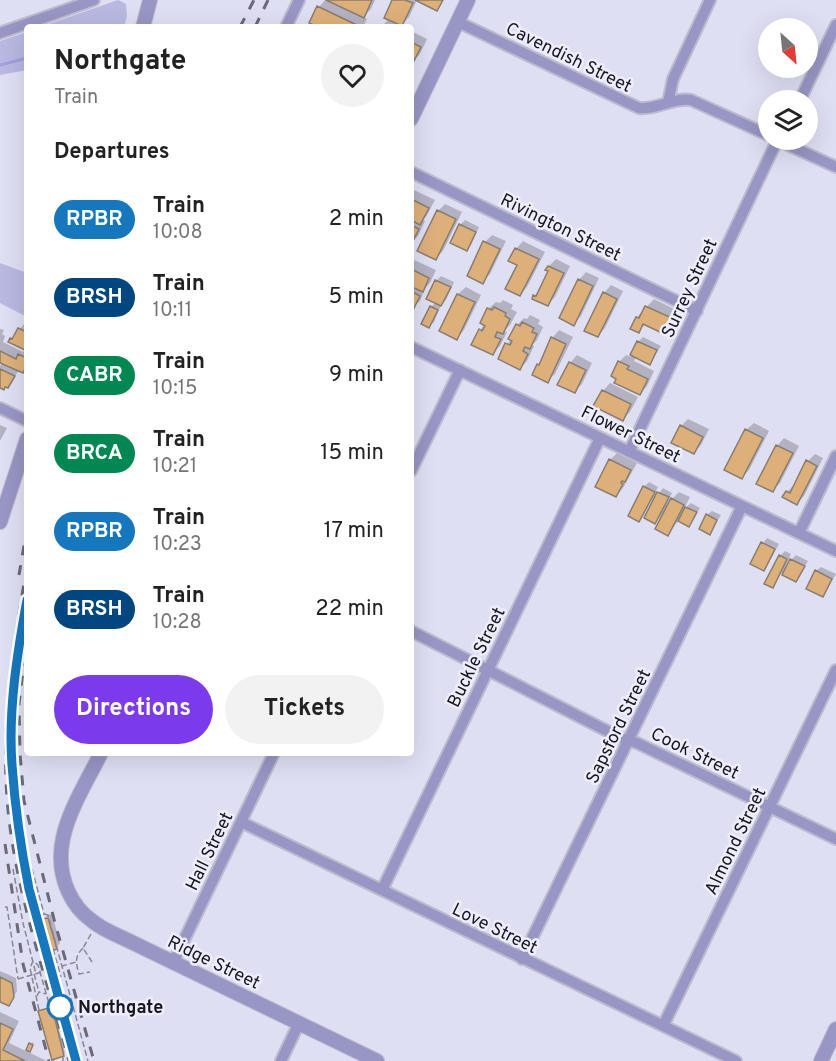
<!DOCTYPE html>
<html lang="en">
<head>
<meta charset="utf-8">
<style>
  body { margin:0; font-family:Overpass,sans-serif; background:#f2f2f2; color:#222; height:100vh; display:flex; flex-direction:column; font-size:22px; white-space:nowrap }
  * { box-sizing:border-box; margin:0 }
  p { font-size:20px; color:#767676 }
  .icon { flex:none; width:33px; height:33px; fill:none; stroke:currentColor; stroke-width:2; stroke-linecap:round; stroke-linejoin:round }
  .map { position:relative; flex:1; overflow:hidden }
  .details { position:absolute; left:24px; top:24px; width:390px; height:732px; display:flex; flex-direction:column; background:#fff; border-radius:6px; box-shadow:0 6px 24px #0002 }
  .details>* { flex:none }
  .badge { padding:0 12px; border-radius:20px; font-size:21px; line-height:39px }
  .needle { width:39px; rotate:153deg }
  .tools { position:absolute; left:758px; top:18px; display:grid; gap:12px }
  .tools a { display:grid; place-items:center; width:60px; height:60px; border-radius:50%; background:#fff; box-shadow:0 6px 24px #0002; font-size:30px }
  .map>.badge { position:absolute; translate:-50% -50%; box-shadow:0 0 0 3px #fff }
  h2 { padding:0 30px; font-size:22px; line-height:54px }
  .round { display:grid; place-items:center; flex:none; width:63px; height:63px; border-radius:32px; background:#f2f2f2 }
  .head { display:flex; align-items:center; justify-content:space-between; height:102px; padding:0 30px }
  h1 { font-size:28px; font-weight:700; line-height:45px }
  .action { display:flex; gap:12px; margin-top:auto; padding:12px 30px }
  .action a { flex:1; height:69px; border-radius:36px; background:#7c3aed; color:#fff; font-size:24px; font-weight:700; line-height:69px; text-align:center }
  .action a+a { background:#f2f2f2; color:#222 }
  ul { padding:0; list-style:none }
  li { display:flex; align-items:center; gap:18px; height:78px; padding:0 30px }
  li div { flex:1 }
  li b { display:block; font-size:22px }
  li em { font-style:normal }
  li .badge { min-width:66px; font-weight:700; text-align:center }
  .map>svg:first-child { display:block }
  .green { fill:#b9b8e1 }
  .shadow { fill:#0003 }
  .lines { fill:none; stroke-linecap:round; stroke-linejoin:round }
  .stream { stroke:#a2a0dd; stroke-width:3 }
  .building { fill:#ddb07a; stroke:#8a7d6e; stroke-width:1.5 }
  .minor-casing { stroke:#bbbbcd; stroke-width:14 }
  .tertiary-casing { stroke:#bbbbcd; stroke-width:16 }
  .path { stroke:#878796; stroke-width:1.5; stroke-dasharray:6 3; stroke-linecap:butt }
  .minor { stroke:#9796c4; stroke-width:10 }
  .tertiary { stroke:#9796c4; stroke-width:14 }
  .rail { stroke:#6a6a77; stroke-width:3; stroke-dasharray:10 10; stroke-linecap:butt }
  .path-bridge { stroke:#878796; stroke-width:1.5; stroke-dasharray:6 3; stroke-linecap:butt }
  .line-casing { stroke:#fff; stroke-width:14 }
  .line { stroke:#1578be; stroke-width:9 }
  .stop-dot { fill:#fff; stroke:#1578be; stroke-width:3 }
  .labels { text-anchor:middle; stroke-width:5; stroke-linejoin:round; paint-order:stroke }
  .street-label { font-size:18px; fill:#17171e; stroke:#ededfd }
  .stop-label { font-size:18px; font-weight:bold; fill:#17171e; stroke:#ededfd; text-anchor:start }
</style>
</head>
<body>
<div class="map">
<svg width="836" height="1061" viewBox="0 0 836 1061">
  <rect width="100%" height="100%" fill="#dfdff4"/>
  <path class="green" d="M118,0L126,4L127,16L124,27H40Z
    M27,32V70L0,75V41Z
    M0,263L27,273V317L0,303Z"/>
  <path class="shadow" d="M325,0H375L371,9L363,17L367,19L363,27H310L313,23L311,22L319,7Z
    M394,0H417L409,17L400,26L402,27H381L389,19Z
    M411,31L427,39L420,54L413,61L411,60Z
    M414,190L435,200L427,215L423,220L425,221L418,236L411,243V194Z
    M445,204L462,212L443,251L435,259L438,211Z
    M465,220L479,227L471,245L466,249L460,225Z
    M492,235L506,241L490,274L482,282L485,242Z
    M523,241L545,252L527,287L520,295L519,264L516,249Z
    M412,259L436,270L430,283L425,288L420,301L412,308Z
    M556,259L570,266L555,297L547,305L535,296L540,290L550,271L549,266Z
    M586,272L599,278L581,316L573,324L579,280Z
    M441,276L454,282L446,300L441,305L434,322L429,326L431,307L436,302V281Z
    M611,285L623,291L605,328L598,336L604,293Z
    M466,287L481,295L464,330L457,338L441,330L458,294Z
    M654,299L678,311L671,325L663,332L646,324L638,331L637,317Z
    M503,300L513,305L511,309L517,312L510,325L504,331L507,332L500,346L492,353L473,344L480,330L485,324L488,309L496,302L500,303Z
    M530,315L540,320L538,324L543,327L537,340L532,345L534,346L527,361L520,368L507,344L512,339L517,325L524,318L527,319Z
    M24,324L27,326V367L22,371L19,370L8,386L0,387V366L3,362L0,361V329L4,330L2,334L5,336L3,342L23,352L26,348L12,339Z
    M559,330L573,337L555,374L547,381L538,365L542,362L552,338Z
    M643,337L661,346L650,363L636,357L634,361L654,371L647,386L640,394L619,362L626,355L631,357L638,342Z
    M577,355L592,363L582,384L574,392L570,363Z
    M610,383L638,397L630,412L623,419L603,391Z
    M688,419L709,429L701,445L694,452L681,426Z
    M754,423L769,431L749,470L742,477L746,430Z
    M0,425L7,428L0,441Z
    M784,438L799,446L780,483L773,490L777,446Z
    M617,453L637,463L623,488L616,495L610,460Z
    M815,454L823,458L804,496L797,503L787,492L794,485L808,461Z
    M649,482L658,487L643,516L639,520L644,487Z
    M663,488L672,493L667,504L679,492L690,497L684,509L691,503L700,508L689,525L679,520L668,534L664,513L655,522L646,518L659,493Z
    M712,511L721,515L710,533L707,515Z
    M767,538L779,544L768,564L764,569L752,563L763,543Z
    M785,551L791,554L786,565L796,555L808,561L796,580L781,573L772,586L766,583L780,556Z
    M821,567L836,574L823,595L816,571Z
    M52,914L60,943L56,948L43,920L48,915Z
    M0,971L16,978L17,991L9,1005L0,1000Z
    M53,1006L65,1053L63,1055L40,1011Z
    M0,1012L19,1021L9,1043L26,1051L32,1042L34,1043L28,1052L47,1061H0Z"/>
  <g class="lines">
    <path class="stream" d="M0,65L27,58"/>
  </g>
  <path class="building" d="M326,0H372L364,18Z
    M392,0H405L413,3L402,26L384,18Z
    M415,0H443L437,11Z
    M317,6L361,27H318L309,23Z
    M411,42L421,47L413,63L411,62Z
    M411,199L429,208L420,225L411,220Z
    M437,210L456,219L436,260L417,251Z
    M459,224L476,232L467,251L450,243Z
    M411,225L419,229L411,245Z
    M483,241L500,249L483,284L467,276Z
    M515,248L539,259L520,296L505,289L517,265L508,261Z
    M548,266L564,273L548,306L532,299L533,295L536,296L548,271L545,270Z
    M411,269L429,278L423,292L412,287L411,290Z
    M578,279L593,286L574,326L559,318Z
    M435,280L451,287L441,306L426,299Z
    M411,291L420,296L413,310H411Z
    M603,292L617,299L598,337L584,331Z
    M457,294L475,302L457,340L439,331Z
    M430,306L438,310L429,328L421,324Z
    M645,306L672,318L664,334L643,324L639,333L630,329L636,317L639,318Z
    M494,307L506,313L505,316L510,319L503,334L497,332L495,337L501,339L493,355L471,345L479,329L482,331L485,326L480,323L487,308L492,310Z
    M522,322L534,328L532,332L537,334L530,349L525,347L523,351L528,354L520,370L498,359L505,343L510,345L512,341L508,339L516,324L520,326Z
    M18,328L27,332V351L8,342L10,338L12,339Z
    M551,337L566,344L548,383L532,375L537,364L539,365Z
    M637,341L657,350L650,365L630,355Z
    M0,351L16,359L18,354L27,358V364L23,373L0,363Z
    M618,361L629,366L627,369L648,379L640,395L614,383L616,379L611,376Z
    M569,362L586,370L575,393L557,385Z
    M0,369L15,376L8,388L5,387L4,390L0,388Z
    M602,390L631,404L623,421L593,406Z
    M680,425L703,437L694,454L671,443Z
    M745,429L763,438L742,479L724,470Z
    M776,445L793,453L773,492L756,484Z
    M609,459L631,470L625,482L622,481L621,483L623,484L616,497L595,487Z
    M806,460L817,466L797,505L782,497L786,491L790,493Z
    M643,486L655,492L639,522L628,516Z
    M657,492L669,497L655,524L644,518Z
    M671,498L684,505L668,536L655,529Z
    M685,507L697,512L689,527L678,521Z
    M706,514L717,520L710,535L699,529Z
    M761,542L775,549L764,571L750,564Z
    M779,555L787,559L773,588L764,584Z
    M790,559L805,566L796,582L782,575Z
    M815,570L832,579L823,597L806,589Z
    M48,918L57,949L50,951L41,919Z
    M0,977L12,983L14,997L9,1006L0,1002Z
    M52,1007L64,1056L52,1060L38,1011Z
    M0,1023L13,1029L3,1050L25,1061H0Z
    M29,1043L33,1045L30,1052L26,1050Z"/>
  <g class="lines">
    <defs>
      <path id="minor" d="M458,22L639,108C657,110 673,97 691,100L768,135
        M286,27L299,0
        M0,33L94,0
        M800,100L836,25
        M668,103L673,79L710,0
        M777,140L836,167
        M411,172L697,311
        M411,347L836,551
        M0,408L27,421
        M629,452L774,147L780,140
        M411,471L460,370
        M799,533L836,456
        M411,631L621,738L637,743L836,839
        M241,822L736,1061
        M382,890L600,438
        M522,959L742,506
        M173,963L274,753
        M663,1026L836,670
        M281,1061L299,1023"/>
      <path id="tertiary" d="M143,27L150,0
        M411,119L468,0
        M0,522L27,439
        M101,753C80,796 46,842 68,891C73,902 81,913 91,920C100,928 112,933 123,938L377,1061
        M821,1061L836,1029"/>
    </defs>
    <use href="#minor" class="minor-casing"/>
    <use href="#tertiary" class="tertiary-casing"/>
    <path class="path" d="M13,869L23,923L36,974
      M32,869L44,914L41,918L81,1061
      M5,907H7L18,979
      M44,914L48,915L88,1061
      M91,934L83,948L92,962
      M83,948C74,957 76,963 79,974L90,972
      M53,949L61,977
      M34,974L39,992
      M37,996L39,992L46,994
      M39,1010L30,968L33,961L38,965L50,1007
      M63,1057V1061
      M53,1060V1061"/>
    <use href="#minor" class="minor"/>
    <use href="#tertiary" class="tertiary"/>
    <path class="rail" d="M240,27L254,0
      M255,27L268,0
      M27,566C13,647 0,728 8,810C16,893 47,981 69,1061
      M19,575L27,528
      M27,636L19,704L20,753L24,801L55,923L94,1061
      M5,844L23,964L49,1061"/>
    <path class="path-bridge" d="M18,979L76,962"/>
  </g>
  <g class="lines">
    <defs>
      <path id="line" d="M27,600C17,654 8,711 12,765C15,807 21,849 29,889L76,1061"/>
    </defs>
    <use href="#line" class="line-casing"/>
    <use href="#line" class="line"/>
  </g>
  <circle class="stop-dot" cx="60" cy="1007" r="12"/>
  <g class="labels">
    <g class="street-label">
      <text transform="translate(569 57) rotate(26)" y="6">Cavendish Street</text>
      <text transform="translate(561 227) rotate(26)" y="6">Rivington Street</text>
      <text transform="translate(689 288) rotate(-65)" y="6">Surrey Street</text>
      <text transform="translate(631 434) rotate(26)" y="6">Flower Street</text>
      <text transform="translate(476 657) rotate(-64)" y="6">Buckle Street</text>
      <text transform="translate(618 726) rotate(-64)" y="6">Sapsford Street</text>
      <text transform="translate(695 753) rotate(26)" y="6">Cook Street</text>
      <text transform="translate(735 841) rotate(-64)" y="6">Almond Street</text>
      <text transform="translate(209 851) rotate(-64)" y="6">Hall Street</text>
      <text transform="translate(495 928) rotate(26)" y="6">Love Street</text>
      <text transform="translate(214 962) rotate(26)" y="6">Ridge Street</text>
    </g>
    <g class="stop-label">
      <text x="78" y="1013">Northgate</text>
    </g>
  </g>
</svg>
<div class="tools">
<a><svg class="needle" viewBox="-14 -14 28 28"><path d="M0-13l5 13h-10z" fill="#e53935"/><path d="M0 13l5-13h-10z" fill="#767676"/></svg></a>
<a><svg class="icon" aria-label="layers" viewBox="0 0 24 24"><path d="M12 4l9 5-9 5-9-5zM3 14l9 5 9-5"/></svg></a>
</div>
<section class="details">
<div class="head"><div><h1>Northgate</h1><p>Train</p></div><a class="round"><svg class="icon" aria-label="heart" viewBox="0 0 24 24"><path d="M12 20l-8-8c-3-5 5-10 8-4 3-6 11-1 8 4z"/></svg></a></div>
<h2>Departures</h2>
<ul>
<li><span class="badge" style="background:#1578be;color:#fff">RPBR</span><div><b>Train</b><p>10:08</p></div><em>2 min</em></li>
<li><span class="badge" style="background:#00467f;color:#fff">BRSH</span><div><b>Train</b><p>10:11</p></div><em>5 min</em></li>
<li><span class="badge" style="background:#008752;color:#fff">CABR</span><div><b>Train</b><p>10:15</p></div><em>9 min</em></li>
<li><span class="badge" style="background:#008752;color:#fff">BRCA</span><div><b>Train</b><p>10:21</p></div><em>15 min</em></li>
<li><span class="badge" style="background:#1578be;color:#fff">RPBR</span><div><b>Train</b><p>10:23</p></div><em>17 min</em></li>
<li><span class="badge" style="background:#00467f;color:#fff">BRSH</span><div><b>Train</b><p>10:28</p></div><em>22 min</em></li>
</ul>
<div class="action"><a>Directions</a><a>Tickets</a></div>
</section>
</div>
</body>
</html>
